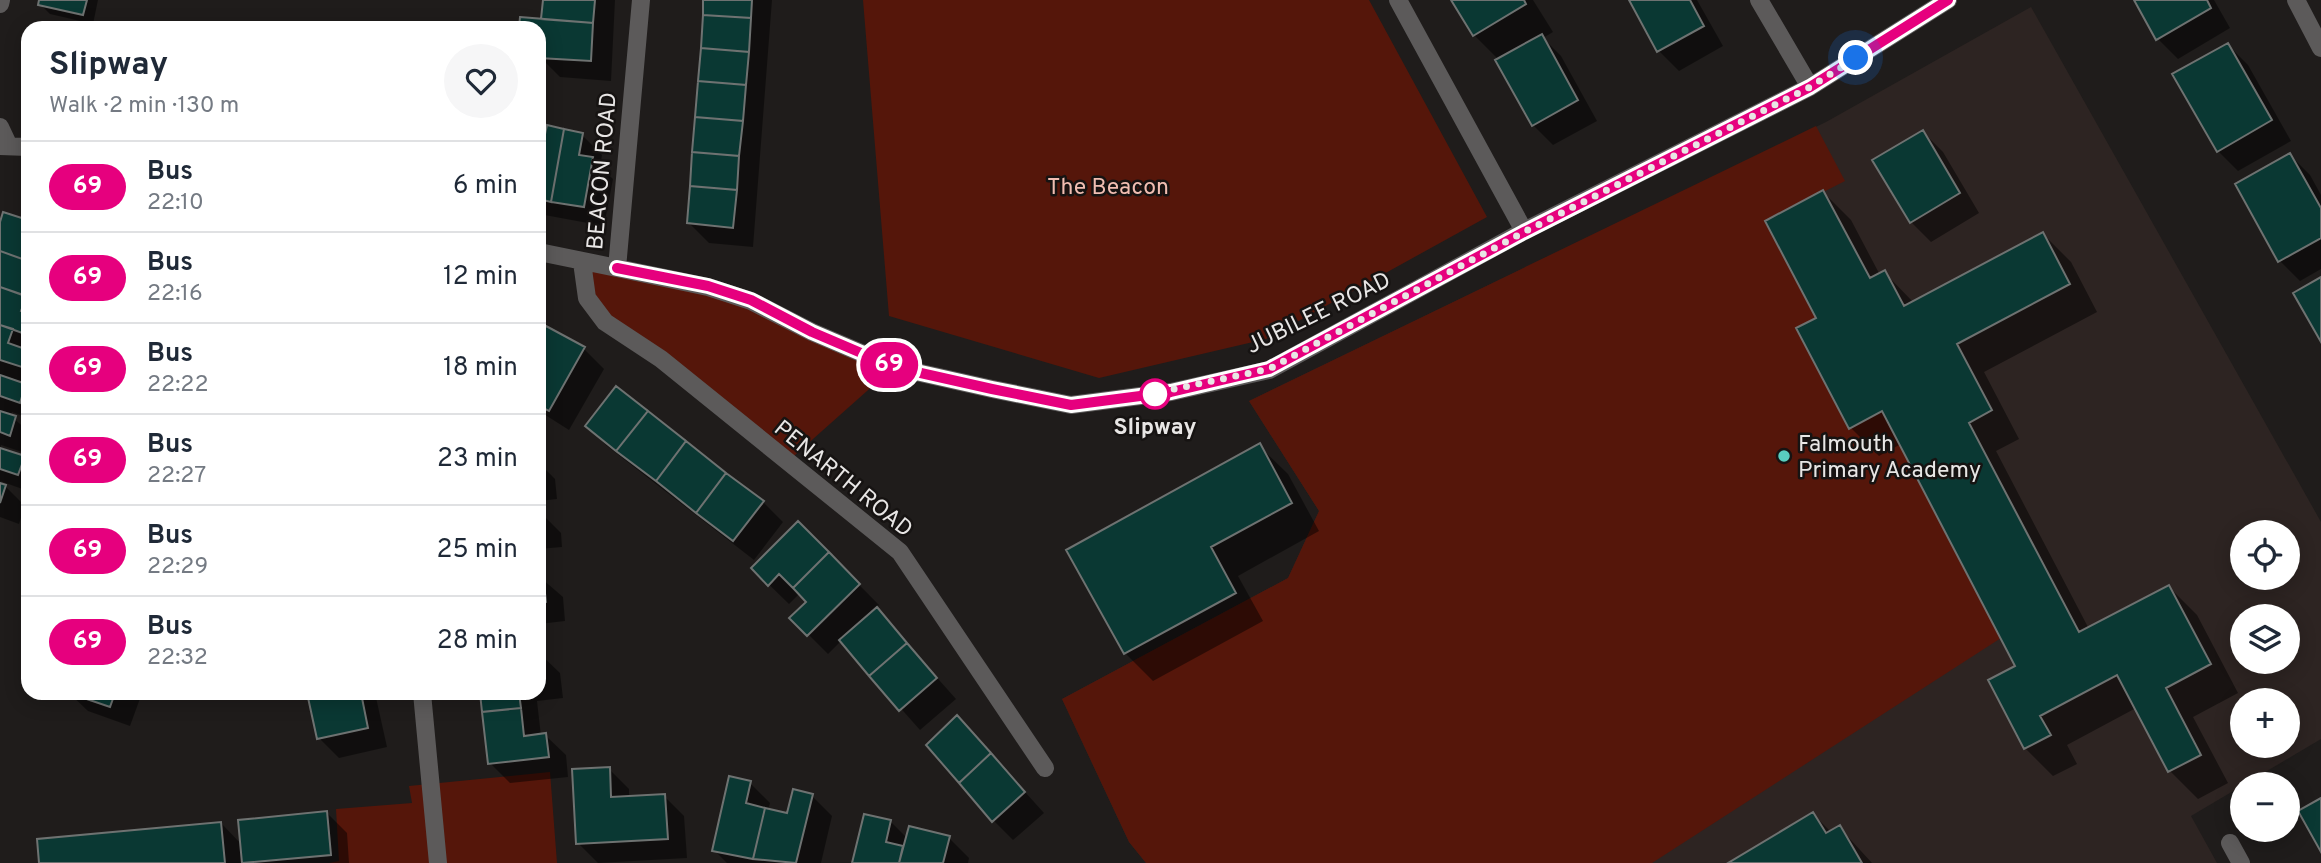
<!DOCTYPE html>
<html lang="en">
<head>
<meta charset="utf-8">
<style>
  body { margin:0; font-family:Overpass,sans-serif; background:#f6f6f7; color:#1f2937; height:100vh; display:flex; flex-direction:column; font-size:26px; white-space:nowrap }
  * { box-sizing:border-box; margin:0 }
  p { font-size:23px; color:#747a83 }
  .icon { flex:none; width:38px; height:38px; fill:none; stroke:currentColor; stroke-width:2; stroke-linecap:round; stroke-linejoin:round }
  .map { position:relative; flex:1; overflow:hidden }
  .details { position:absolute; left:21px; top:21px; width:525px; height:679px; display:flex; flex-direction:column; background:#fff; border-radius:21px; box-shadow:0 4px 18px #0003 }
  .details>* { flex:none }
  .badge { padding:0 14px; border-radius:23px; font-size:24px; line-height:46px }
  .controls { position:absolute; left:2230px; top:520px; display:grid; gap:14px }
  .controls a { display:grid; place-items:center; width:70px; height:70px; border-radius:50%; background:#fff; box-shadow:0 4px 18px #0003; font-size:35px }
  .you { position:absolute; width:35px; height:35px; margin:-18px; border:5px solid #fff; border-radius:50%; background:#1a73e8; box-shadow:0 0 0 10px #1a73e833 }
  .map>.badge { position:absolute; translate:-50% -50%; box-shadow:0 0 0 4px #fff }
  .round { display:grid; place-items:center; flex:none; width:74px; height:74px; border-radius:37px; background:#f6f6f7 }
  .summary { display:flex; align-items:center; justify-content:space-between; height:119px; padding:0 28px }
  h1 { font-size:33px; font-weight:700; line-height:52px }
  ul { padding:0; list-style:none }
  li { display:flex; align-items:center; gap:21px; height:91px; padding:0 28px; border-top:2px solid #e0e1e3 }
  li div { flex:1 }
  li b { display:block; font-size:26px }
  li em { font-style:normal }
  li .badge { min-width:77px; font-weight:700; text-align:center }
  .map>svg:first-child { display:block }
  .built { fill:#2d2422; fill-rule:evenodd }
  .green { fill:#55160a }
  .shadow { fill:#0007 }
  .building { fill:#0a3833; stroke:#6e7271; stroke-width:2 }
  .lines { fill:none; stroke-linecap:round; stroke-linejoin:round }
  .street { stroke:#5c5a5a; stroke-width:18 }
  .line-casing { stroke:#fff; stroke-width:16 }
  .line { stroke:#e6007e; stroke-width:10 }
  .walk { stroke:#e8e6e5; stroke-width:7; stroke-dasharray:0 12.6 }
  .stop-dot { fill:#fff; stroke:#e6007e; stroke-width:3.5 }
  .poi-dot { fill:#59cebf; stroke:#161312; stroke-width:2.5 }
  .labels { text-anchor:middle; stroke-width:5; stroke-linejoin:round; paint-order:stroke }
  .street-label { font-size:23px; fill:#e8e6e5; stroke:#161312 }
  .park-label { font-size:23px; fill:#f0bdb1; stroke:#161312 }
  .stop-label { font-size:23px; font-weight:bold; fill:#e8e6e5; stroke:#161312 }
  .poi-label { font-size:23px; fill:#e8e6e5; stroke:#161312; text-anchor:start }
</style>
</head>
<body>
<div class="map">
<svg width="2321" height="863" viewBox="0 0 2321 863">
  <rect width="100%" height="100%" fill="#1f1c1b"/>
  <path class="built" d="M2031,7L2321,522V739L2191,816L2217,863H1146L1129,842L1062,699L1288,578L1319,511L1249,401L1826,122ZM2242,532H2287V578H2242ZM2242,616H2287V662H2242ZM2242,700H2287V746H2242Z"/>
  <path class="green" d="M863,0H1369L1487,217L1266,339L1099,378L889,316Z
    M1816,126L1845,181L1766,221L1882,411L2001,638L1652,863H1146L1129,842L1062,699L1288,578L1319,511L1249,401Z
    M582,262L708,287L894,367L786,463L605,322Z
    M550,772L557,863H329L339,861L336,809L412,803L409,786Z"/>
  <path class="shadow" d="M41,0H98L93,24L50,14L40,4Z
    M544,0H615L611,81L560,77L540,57L539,28H521L543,21Z
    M705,0H772L753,247L709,243L689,223Z
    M1453,0H1533L1553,32L1543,38L1561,56L1597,121L1553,145L1533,125L1499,60L1474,35Z
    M1631,0H1697L1723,46L1679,71L1659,51Z
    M2136,0H2214L2230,28L2178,59L2158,39Z
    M2228,45L2248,65L2291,141L2238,171L2218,151Z
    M1923,132L1943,152L1979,213L1931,242L1911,222Z
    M582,135L602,155L600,167L613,179L604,226L539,214V149Z
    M2290,155L2310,175L2321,195V269L2300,281L2280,261Z
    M1823,192L1851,220L1880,275L1884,272L1914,303L2043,234L2071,262L2097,312L1984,372L2019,439L1996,451L2089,629L2169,587L2197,615L2238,693L2193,717L2228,783L2198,799L2170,771L2136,708L2067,745L2077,764L2053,776L2025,748L2018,667L1901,444L1879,456L1851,428L1819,319Z
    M28,222V382L23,380L21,384L28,388V418L12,412L11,416L28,431V454L1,445L0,448V227Z
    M539,325L584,349L604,369L569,430L539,411Z
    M587,426L763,502L783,522L754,560L607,446Z
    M1259,446L1288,474L1319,531L1238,576L1263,621L1153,681L1125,653Z
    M0,449L28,462V491L0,481L25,506L19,524L0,517Z
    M539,463L555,479L557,499L539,501Z
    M541,513L561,533L562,547L539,549Z
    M798,523L879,605L875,608L956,699L920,730L841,641L828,654L792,618L808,602L800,593L789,604L753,569Z
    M539,557L541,578L563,597L565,621L539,624Z
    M539,653L560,673L563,698L537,701L541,736L545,735L566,755L568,777L510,783L490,763L481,693H539Z
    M69,693H142L130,726L88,711Z
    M309,693H375L387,747L339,758L319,738Z
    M957,717L1044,813L1013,840L993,820Z
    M609,769L629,789V797L664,796L684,816L687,858L598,863L578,843Z
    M750,783L770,803L768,810L789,815L812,796L832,816L821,863H727L714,850Z
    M327,813L347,833L349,863H41L221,823L242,845Z
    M1813,814L1831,832L1839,827L1872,863H1732Z
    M891,822L907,838H949L969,858L968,863H854Z"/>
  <path class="building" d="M39,0H87L83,15L38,5Z
    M543,0H595L593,23L541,19Z
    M703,0H752L751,18L703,15Z
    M1451,0H1524L1526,4L1473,36Z
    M1629,0H1690L1704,26L1657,52Z
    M2134,0H2207L2211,8L2156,40Z
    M703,15L751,18L749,52L701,48Z
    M520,17L593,23L591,61L539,58V28H519Z
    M1542,34L1578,100L1532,126L1495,60Z
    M2228,43L2272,120L2217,152L2172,74Z
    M701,48L749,52L746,85L698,81Z
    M698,81L746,85L743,121L695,117Z
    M695,117L743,121L739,156L692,152Z
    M547,125L564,129L551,202L539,199V148H542Z
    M564,129L583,133L579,155L593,157L584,207L551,202Z
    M1923,130L1960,193L1910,223L1872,160Z
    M692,152L739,156L737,190L690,186Z
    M2290,153L2321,208V238L2278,262L2235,184Z
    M690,186L737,190L733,228L687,223Z
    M1823,190L1870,278L1885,270L1904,306L2043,232L2070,284L1957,344L1992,410L1969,423L2079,632L2169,585L2211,664L2166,688L2201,755L2168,772L2117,675L2040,716L2051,735L2024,749L1988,680L2015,666L1882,411L1849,429L1796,328L1816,318L1765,221Z
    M3,212L28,220V261L0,251V222Z
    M0,251L28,261V297L0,287Z
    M2321,277V342L2293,293Z
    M0,287L27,296L21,311L28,314V335L0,325Z
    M539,322L546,326L539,338Z
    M0,325L13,329L8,343L28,350V369L0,360Z
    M546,326L585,347L549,411L539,406V338Z
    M0,375L26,384L20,403L0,396Z
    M616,386L648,411L616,451L585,426Z
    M0,411L16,416L10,436L0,432Z
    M648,411L686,441L656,481L616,451Z
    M686,441L726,473L696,513L656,481Z
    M1260,443L1292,503L1211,547L1236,593L1124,654L1066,550Z
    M0,448L25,456L18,475L0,469Z
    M726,473L764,501L733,541L696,513Z
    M0,483L6,485L0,503Z
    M539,512H541L543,527L539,528Z
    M798,521L829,552L793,588L779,574L768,586L751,568Z
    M829,552L860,584L807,636L789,618L806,602L793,588Z
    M539,576H543L546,602L539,603Z
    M877,607L907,643L869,676L839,640Z
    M907,643L937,678L899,711L869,676Z
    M541,651L544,678L539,679V652Z
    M69,693H115L110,707Z
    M307,693H361L368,728L317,739Z
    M480,693H519L521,708L482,712Z
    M521,708L524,736L546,733L549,757L488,764L482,712Z
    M957,715L991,753L959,783L926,745Z
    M991,753L1025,792L992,822L959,783Z
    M610,767L611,797L665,794L668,839L576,844L572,769Z
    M729,776L751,781L746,803L765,808L753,859L712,851Z
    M793,789L813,794L796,863L753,859L765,808L787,813Z
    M2321,798V852L2298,811Z
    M327,811L331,855L242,863L238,820Z
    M1813,812L1826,833L1840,825L1862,863H1728Z
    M864,814L891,820L886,842L903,846L899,863H852Z
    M221,822L225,863H39L37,839Z
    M909,826L950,836L943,863H899Z"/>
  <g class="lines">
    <path class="street" d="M1398,0L1524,231
      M1759,0L1810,87
      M2296,0L2321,48
      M0,4L1,0
      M0,127L8,144
      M0,146L28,147
      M539,252L617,268L641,0
      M582,262L587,298L605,322L661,359L900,552L1045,768
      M617,268L708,287L751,301L812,332L894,367L992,389L1071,405L1171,392L1269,370L1524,231L1810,87L1948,0
      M422,693L438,863
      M2230,843L2241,863"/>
  </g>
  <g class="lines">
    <defs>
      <path id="line" d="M617,268L708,286L751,300L812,332L894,367L992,389L1071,405L1171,392L1269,369L1524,232L1810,87L1948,0"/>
    </defs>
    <use href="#line" class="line-casing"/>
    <use href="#line" class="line"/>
    <path class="walk" d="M1155,394L1146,395L1269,369L1524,232L1810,87L1856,58"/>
  </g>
  <circle class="stop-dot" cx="1155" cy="394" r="14"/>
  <circle class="poi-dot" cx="1784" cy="456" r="7"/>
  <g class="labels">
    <g class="street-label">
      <text transform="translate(601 171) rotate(-85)" y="8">BEACON ROAD</text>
      <text transform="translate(1318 312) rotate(-26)" y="8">JUBILEE ROAD</text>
      <text transform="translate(844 478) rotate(39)" y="8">PENARTH ROAD</text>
    </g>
    <g class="park-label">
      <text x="1108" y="194">The Beacon</text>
    </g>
    <g class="stop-label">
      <text x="1155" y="434">Slipway</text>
    </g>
    <g class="poi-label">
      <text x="1798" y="451">Falmouth<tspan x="1798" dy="26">Primary Academy</tspan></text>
    </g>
  </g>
</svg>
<div class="controls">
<a><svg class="icon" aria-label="locate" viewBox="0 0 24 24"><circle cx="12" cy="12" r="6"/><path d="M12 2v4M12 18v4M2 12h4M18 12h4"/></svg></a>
<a><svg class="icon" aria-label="layers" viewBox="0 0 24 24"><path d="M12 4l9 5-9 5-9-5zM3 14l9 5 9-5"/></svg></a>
<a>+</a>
<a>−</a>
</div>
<div class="you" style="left:1856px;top:58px"></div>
<b class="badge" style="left:889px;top:365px;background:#e6007e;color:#fff">69</b>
<section class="details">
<div class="summary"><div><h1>Slipway</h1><p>Walk · 2 min · 130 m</p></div><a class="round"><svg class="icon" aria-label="heart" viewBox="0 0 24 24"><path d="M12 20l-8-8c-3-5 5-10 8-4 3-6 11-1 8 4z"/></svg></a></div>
<ul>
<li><span class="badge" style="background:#e6007e;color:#fff">69</span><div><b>Bus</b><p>22:10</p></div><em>6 min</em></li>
<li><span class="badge" style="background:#e6007e;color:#fff">69</span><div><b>Bus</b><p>22:16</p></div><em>12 min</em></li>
<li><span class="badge" style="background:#e6007e;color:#fff">69</span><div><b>Bus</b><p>22:22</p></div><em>18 min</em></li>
<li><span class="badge" style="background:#e6007e;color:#fff">69</span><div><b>Bus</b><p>22:27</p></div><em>23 min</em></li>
<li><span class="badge" style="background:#e6007e;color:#fff">69</span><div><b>Bus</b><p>22:29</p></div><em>25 min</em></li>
<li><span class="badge" style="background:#e6007e;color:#fff">69</span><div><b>Bus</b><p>22:32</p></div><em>28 min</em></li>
</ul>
</section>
</div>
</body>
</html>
